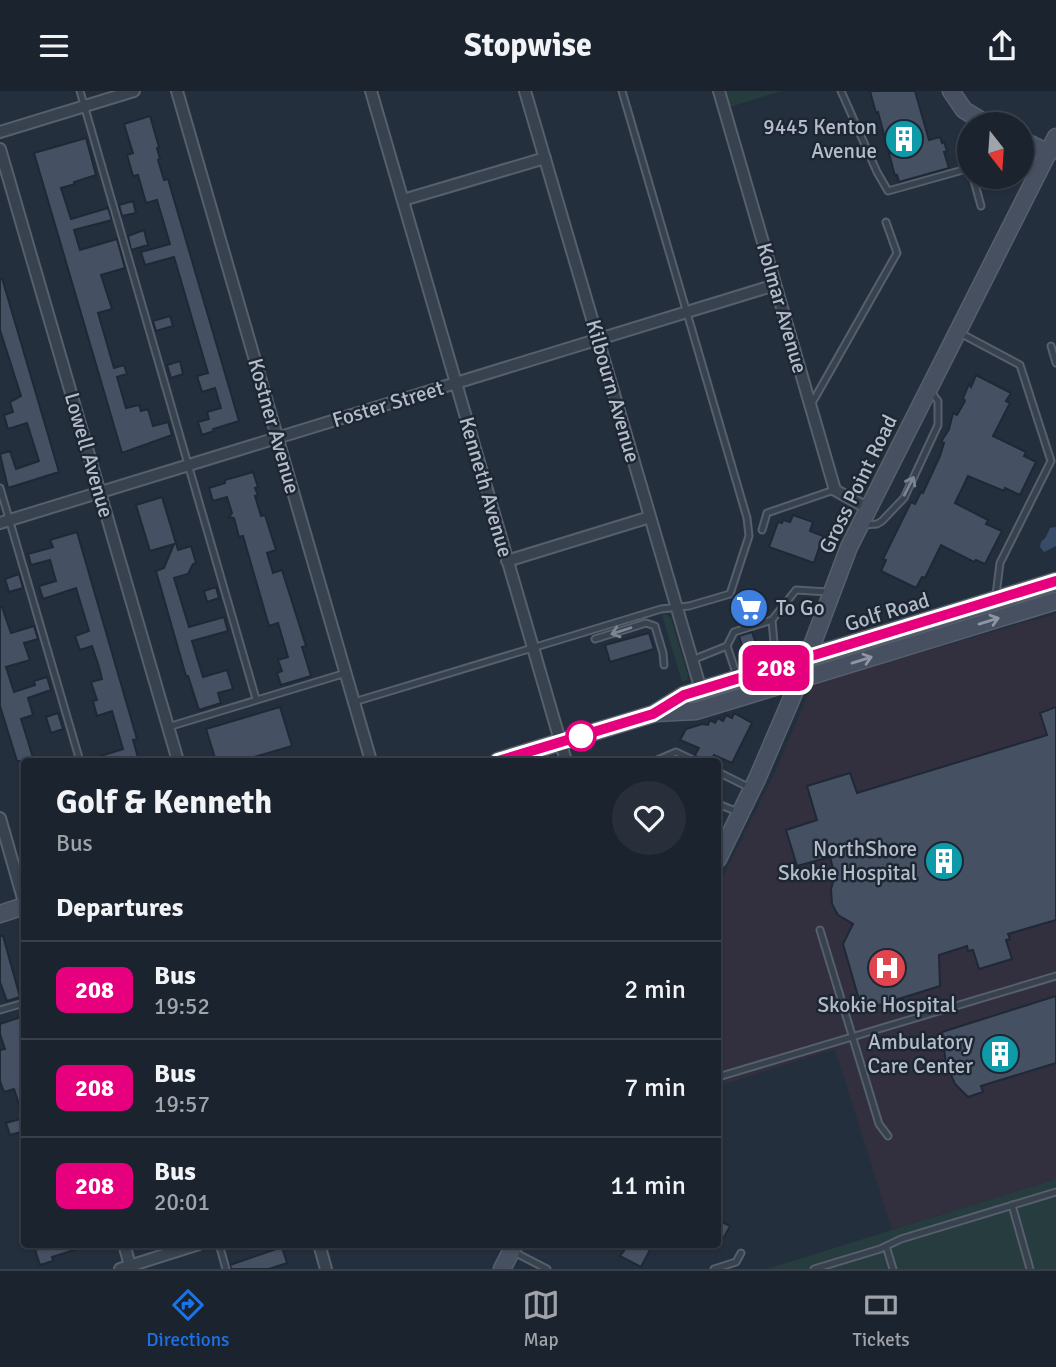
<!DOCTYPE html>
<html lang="en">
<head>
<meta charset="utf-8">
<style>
  body { margin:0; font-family:Signika,sans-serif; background:#282f3a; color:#f1f3f6; height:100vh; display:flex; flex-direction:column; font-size:26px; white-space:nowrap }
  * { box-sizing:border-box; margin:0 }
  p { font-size:23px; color:#a0a4aa }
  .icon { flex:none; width:38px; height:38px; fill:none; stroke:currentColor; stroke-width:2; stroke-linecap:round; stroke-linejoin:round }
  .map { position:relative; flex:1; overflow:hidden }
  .side { position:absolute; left:21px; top:667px; width:700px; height:490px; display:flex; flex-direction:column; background:#1b232e; border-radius:7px; box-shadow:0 2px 5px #0004,0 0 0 2px #39404a }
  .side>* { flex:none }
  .badge { padding:0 14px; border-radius:10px; font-size:24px; line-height:46px }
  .needle { width:46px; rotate:163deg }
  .controls { position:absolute; left:957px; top:21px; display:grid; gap:14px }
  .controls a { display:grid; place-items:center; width:77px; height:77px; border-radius:50%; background:#1b232e; box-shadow:0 2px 5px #0004,0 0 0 2px #39404a; font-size:35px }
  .map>.badge { position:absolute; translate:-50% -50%; box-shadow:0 0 0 4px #fff }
  h2 { padding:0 35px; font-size:26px; line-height:63px }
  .round { display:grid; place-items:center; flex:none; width:74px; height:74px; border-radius:37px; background:#282f3a }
  .headline { display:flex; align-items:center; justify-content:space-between; height:119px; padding:0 35px }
  h1 { font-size:33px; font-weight:700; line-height:52px }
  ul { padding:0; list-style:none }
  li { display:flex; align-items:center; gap:21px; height:98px; padding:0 35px; border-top:2px solid #39404a }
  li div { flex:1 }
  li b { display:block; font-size:26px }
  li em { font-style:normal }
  li .badge { min-width:77px; font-weight:700; text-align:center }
  header { display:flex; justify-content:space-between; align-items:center; height:91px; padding:0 35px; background:#1b232e; font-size:32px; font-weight:700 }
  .dock { display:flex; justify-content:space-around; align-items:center; height:98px; border-top:2px solid #39404a; background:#1b232e; font-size:19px; color:#a0a4aa }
  .dock a { display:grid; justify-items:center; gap:4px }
  .dock .current { color:#1a73e8 }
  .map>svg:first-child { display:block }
  .medical { fill:#32303f }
  .green { fill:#263c3f }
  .water { fill:#394c67 }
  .building { fill:#455162; stroke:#1f2835; stroke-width:2 }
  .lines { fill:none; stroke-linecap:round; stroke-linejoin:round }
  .service-casing { stroke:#565f6c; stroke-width:9 }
  .minor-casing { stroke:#565f6c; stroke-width:14 }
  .secondary-casing { stroke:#565f6c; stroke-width:19 }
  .service { stroke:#38414e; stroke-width:5 }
  .minor { stroke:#38414e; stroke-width:10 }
  .secondary { stroke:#465061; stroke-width:16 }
  .oneway { stroke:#7c8592 }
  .oneway2 { stroke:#8e96a5 }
  .line-casing { stroke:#fff; stroke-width:16 }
  .line { stroke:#e6007e; stroke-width:10 }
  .stop-dot { fill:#fff; stroke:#e6007e; stroke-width:3.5 }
  .labels { text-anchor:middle; stroke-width:5; stroke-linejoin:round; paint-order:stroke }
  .poi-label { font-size:21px; fill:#b4bcc9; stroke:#1d2633; text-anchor:end }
  .street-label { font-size:21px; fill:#b4bcc9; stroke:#1d2633 }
</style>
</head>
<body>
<header><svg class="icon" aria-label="menu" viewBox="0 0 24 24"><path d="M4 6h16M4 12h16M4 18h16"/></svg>Stopwise<svg class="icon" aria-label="share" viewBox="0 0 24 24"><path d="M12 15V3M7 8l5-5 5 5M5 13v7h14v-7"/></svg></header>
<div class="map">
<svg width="1056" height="1178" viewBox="0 0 1056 1178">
  <rect width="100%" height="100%" fill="#242f3e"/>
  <path class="medical" d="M1056,523V1088L892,1139L835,958L718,995V796L774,684L813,592Z"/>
  <path class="green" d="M722,0H781L727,17Z
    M667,523L671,528L688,584L687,589L682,591L662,524Z
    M1056,1088V1178H767Z"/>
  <path class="water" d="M1056,436V455L1044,461L1040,456L1041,451L1046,446L1050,437Z"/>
  <path class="building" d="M870,0H915L929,49L940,46L942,52L944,51L947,60L944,61L949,77L899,91L897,84L895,85L878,21L876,22Z
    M150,25L159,56L157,57L160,68L158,69L164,89L168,88L239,330L213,338L214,340L202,344L198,331L209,328L207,321L221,317L215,297L202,301L197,285L208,282L174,166L145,174L141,161L170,153L157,109L146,112L138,84L133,85L127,64L133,62L124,33Z
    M86,47L96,84L74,91L75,93L61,97L71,128L108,117L112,129L74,139L80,159L117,148L125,177L101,184L112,218L98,222L114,277L124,274L127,283L117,286L126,317L139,314L141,320L148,318L153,335L168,331L172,344L122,362L34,62Z
    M133,110L136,122L122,125L119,114Z
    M144,139L148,154L131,159L128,145Z
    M2,187L59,381L8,397L0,363L10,360L16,378L39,370L27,332L8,338L4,324L13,321L10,311L21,305L0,239V188Z
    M170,225L173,235L156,240L153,230Z
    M180,270L183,283L171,287L167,274Z
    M976,284L1011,302L1006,310L1010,312L993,345L1026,361L1024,365L1036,371L1020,404L1005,397L1004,400L968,385L955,412L988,429L986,433L1002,440L985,473L976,469L974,471L941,454L925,487L922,486L916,497L881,480L886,469L883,468L911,411L915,413L921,401L923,402L940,365L944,352L941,351L949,338L953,322L957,324L965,310L963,307L969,293L971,296Z
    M253,381L258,396L255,397L258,404L255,405L261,425L265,424L276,459L267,462L273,482L282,479L306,555L302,556L311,585L281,594L277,582L282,580L278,569L288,566L278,532L269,535L243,445L239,446L234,427L229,426L232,422L227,406L213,410L209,397L225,392V389Z
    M162,406L178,459L191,455L196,472L193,473L188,483L174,487L189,536L224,526L228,540L192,550L203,586L227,579L233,598L218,602L221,612L199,619L188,585H186L156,480L164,477L174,453L150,460L136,414Z
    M793,424L813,431L810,440L823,445L814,472L769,456L778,431L782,432L783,429L790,431Z
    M77,441L137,648L133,649L139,670H91V668L123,658L112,620L97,625L93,610L97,609L91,591L102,588L99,576L92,555L80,559L75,545L89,540L76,497L43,508L39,495L56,490L50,469L31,474L28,463L53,456L50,449Z
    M19,483L23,497L9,501L5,488Z
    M216,496L219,507L207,511L204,500Z
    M755,498L766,510V514L743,533L732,521Z
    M0,516H2L11,542L34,535L38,548L24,552L30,569L6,576L14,601L35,594L34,590L47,586L51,599L28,607L33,624L21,628L34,670H17L0,615Z
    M752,541L759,561L745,565L739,545Z
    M649,542L654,558L610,571L605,554Z
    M280,616L292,655L240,670H216L206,638Z
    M1056,616V829L1008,843L1010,848L1006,849L1012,868L979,878L973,859L968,860L967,855L939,864L940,895L876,915L867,914L858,905L843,853L853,833L838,824L832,813L831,798L835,785L830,766L797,775L786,739L817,729L807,695L850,682L857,702L1047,644L1040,622Z
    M58,622L63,638L51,642L46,626Z
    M734,622L752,632L732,672L714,664L711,670H700L695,664L699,657L680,649L686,638L702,633L708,634L710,629L715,632L718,627L723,630L726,624L732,627Z
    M0,845H3L20,906L7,910L0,891Z
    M1056,905V972L981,995L983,1001L968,1006L955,993L946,973L942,941Z
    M24,925V1023H22L14,998L4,1001L0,990V959L5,958L0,943V933Z
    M24,1027V1040L10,1044L6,1032Z
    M718,1129L730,1135L718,1157Z
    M56,1153H84V1156L52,1166L53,1170L40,1174L35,1159Z
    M615,1153H653L641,1176L620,1165L624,1160Z
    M282,1156L287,1172L269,1178H231L230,1174Z"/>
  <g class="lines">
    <defs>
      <path id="service" d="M80,0L256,608
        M841,0L877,81L888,100L970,77
        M970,34L963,50L970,71
        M973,86L981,115
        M960,242L1020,274L1051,370L1000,472L996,504
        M1051,255L1056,272
        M812,312L897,162L886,131
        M0,397L80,670
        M863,434L877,433L882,430L904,407L938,334V310L931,301
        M762,439L767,422L834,399
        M772,529L776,575
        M595,548L646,532L655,535L663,562L664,574
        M692,569L727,555
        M737,585L727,555L734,541L772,529L796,499L828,501
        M354,611L661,518L689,515L730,503L749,445L747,427L622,0
        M168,636L346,582
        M655,670L676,661L695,670
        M718,681L750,697
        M718,713L738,721
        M820,839L879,1033L888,1045
        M0,919L24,912
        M718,986L1056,885
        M1012,1114L1030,1178
        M219,1153L226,1178
        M886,1155L893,1178
        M512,1160L547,1178
        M714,1178L736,1171L741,1162
        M814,1178L880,1158L901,1148L1056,1101"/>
      <path id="minor" d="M177,0L371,670
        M371,0L566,670
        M525,0L701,599
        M719,0L835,399L867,417
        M0,41L134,0
        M0,58L178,670
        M403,109L545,67
        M0,432L775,194
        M507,470L650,426
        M0,727L24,811
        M124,1153L131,1178
        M319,1153L326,1178
        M120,1178L199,1153"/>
      <path id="secondary" d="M951,0L964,19L987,33
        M1022,49L1049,62
        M656,622L696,620L1056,510
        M498,670L653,623L684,604L1056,490
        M718,768L757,688L794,602L849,456L1056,46
        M0,823L24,815
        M502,1178L515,1153"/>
    </defs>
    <use href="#service" class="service-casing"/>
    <use href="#minor" class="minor-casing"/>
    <use href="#secondary" class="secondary-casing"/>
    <use href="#service" class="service"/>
    <use href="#minor" class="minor"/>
    <use href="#secondary" class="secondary"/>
  </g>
  <defs><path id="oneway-shaft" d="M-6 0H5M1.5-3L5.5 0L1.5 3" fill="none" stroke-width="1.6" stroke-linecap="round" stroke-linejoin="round" transform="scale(1.75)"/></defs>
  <g class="oneway">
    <use href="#oneway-shaft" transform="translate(909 395) rotate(-63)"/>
    <use href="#oneway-shaft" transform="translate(621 540) rotate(162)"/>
  </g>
  <g class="oneway2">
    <use href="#oneway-shaft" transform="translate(989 530) rotate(-17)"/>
    <use href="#oneway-shaft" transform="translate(862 569) rotate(-17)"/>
  </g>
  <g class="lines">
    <defs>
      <path id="line" d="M498,670L653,623L684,604L1056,490"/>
    </defs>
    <use href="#line" class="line-casing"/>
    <use href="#line" class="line"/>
  </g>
  <defs>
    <symbol id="building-disc" viewBox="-11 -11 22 22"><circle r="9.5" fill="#0f9aa8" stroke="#1d2633"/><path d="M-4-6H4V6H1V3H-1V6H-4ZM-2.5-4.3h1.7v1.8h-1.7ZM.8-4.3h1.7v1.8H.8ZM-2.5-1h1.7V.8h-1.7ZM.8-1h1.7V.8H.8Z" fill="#fff"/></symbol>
    <symbol id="supermarket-disc" viewBox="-11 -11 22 22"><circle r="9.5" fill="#3f7fe0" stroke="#1d2633"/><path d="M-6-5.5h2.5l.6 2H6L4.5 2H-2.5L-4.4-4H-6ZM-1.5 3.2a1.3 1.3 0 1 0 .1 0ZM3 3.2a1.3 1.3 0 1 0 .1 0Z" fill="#fff"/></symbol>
    <symbol id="hospital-disc" viewBox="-11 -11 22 22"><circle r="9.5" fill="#e0444e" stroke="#1d2633"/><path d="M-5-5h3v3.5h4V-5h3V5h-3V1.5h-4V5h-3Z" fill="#fff"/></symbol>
  </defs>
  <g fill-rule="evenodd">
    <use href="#building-disc" x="882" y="26" width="44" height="44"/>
    <use href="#supermarket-disc" x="727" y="495" width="44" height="44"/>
    <use href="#building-disc" x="922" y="748" width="44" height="44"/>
    <use href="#hospital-disc" x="865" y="855" width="44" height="44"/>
    <use href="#building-disc" x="978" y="941" width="44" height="44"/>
  </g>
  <circle class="stop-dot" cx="581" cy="645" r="14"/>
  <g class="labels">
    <g class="poi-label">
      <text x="877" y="43">9445 Kenton<tspan x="877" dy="24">Avenue</tspan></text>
      <text x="776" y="524" text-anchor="start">To Go</text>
      <text x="917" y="765">NorthShore<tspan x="917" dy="24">Skokie Hospital</tspan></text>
      <text x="887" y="921" text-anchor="middle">Skokie Hospital</text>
      <text x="973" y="958">Ambulatory<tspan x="973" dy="24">Care Center</tspan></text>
    </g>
    <g class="street-label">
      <text transform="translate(782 217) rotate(74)" y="7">Kolmar Avenue</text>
      <text transform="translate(613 300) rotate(74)" y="7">Kilbourn Avenue</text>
      <text transform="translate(388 313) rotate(-17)" y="7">Foster Street</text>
      <text transform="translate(274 335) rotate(74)" y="7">Kostner Avenue</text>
      <text transform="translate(89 364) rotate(74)" y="7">Lowell Avenue</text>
      <text transform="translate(858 393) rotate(-64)" y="7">Gross Point Road</text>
      <text transform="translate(486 396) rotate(74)" y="7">Kenneth Avenue</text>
      <text transform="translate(887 521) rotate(-17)" y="7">Golf Road</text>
    </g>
  </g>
</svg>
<div class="controls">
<a><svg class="needle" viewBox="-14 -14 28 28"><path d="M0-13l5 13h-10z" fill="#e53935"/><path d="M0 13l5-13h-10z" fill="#a0a4aa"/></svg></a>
</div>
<b class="badge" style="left:776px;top:577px;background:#e6007e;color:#fff">208</b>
<section class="side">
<div class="headline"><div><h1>Golf &amp; Kenneth</h1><p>Bus</p></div><a class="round"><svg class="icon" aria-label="heart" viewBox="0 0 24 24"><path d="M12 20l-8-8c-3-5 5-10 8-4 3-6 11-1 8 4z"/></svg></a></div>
<h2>Departures</h2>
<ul>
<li><span class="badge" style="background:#e6007e;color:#fff">208</span><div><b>Bus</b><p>19:52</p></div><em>2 min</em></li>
<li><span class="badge" style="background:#e6007e;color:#fff">208</span><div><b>Bus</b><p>19:57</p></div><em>7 min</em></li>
<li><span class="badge" style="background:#e6007e;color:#fff">208</span><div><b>Bus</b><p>20:01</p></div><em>11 min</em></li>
</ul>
</section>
</div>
<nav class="dock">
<a class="current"><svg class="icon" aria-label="directions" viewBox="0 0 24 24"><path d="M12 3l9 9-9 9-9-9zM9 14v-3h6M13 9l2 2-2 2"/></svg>Directions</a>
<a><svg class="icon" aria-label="map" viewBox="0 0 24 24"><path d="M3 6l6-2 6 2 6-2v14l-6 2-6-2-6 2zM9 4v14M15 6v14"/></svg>Map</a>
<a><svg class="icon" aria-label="tickets" viewBox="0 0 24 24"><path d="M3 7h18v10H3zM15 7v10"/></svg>Tickets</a>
</nav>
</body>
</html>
